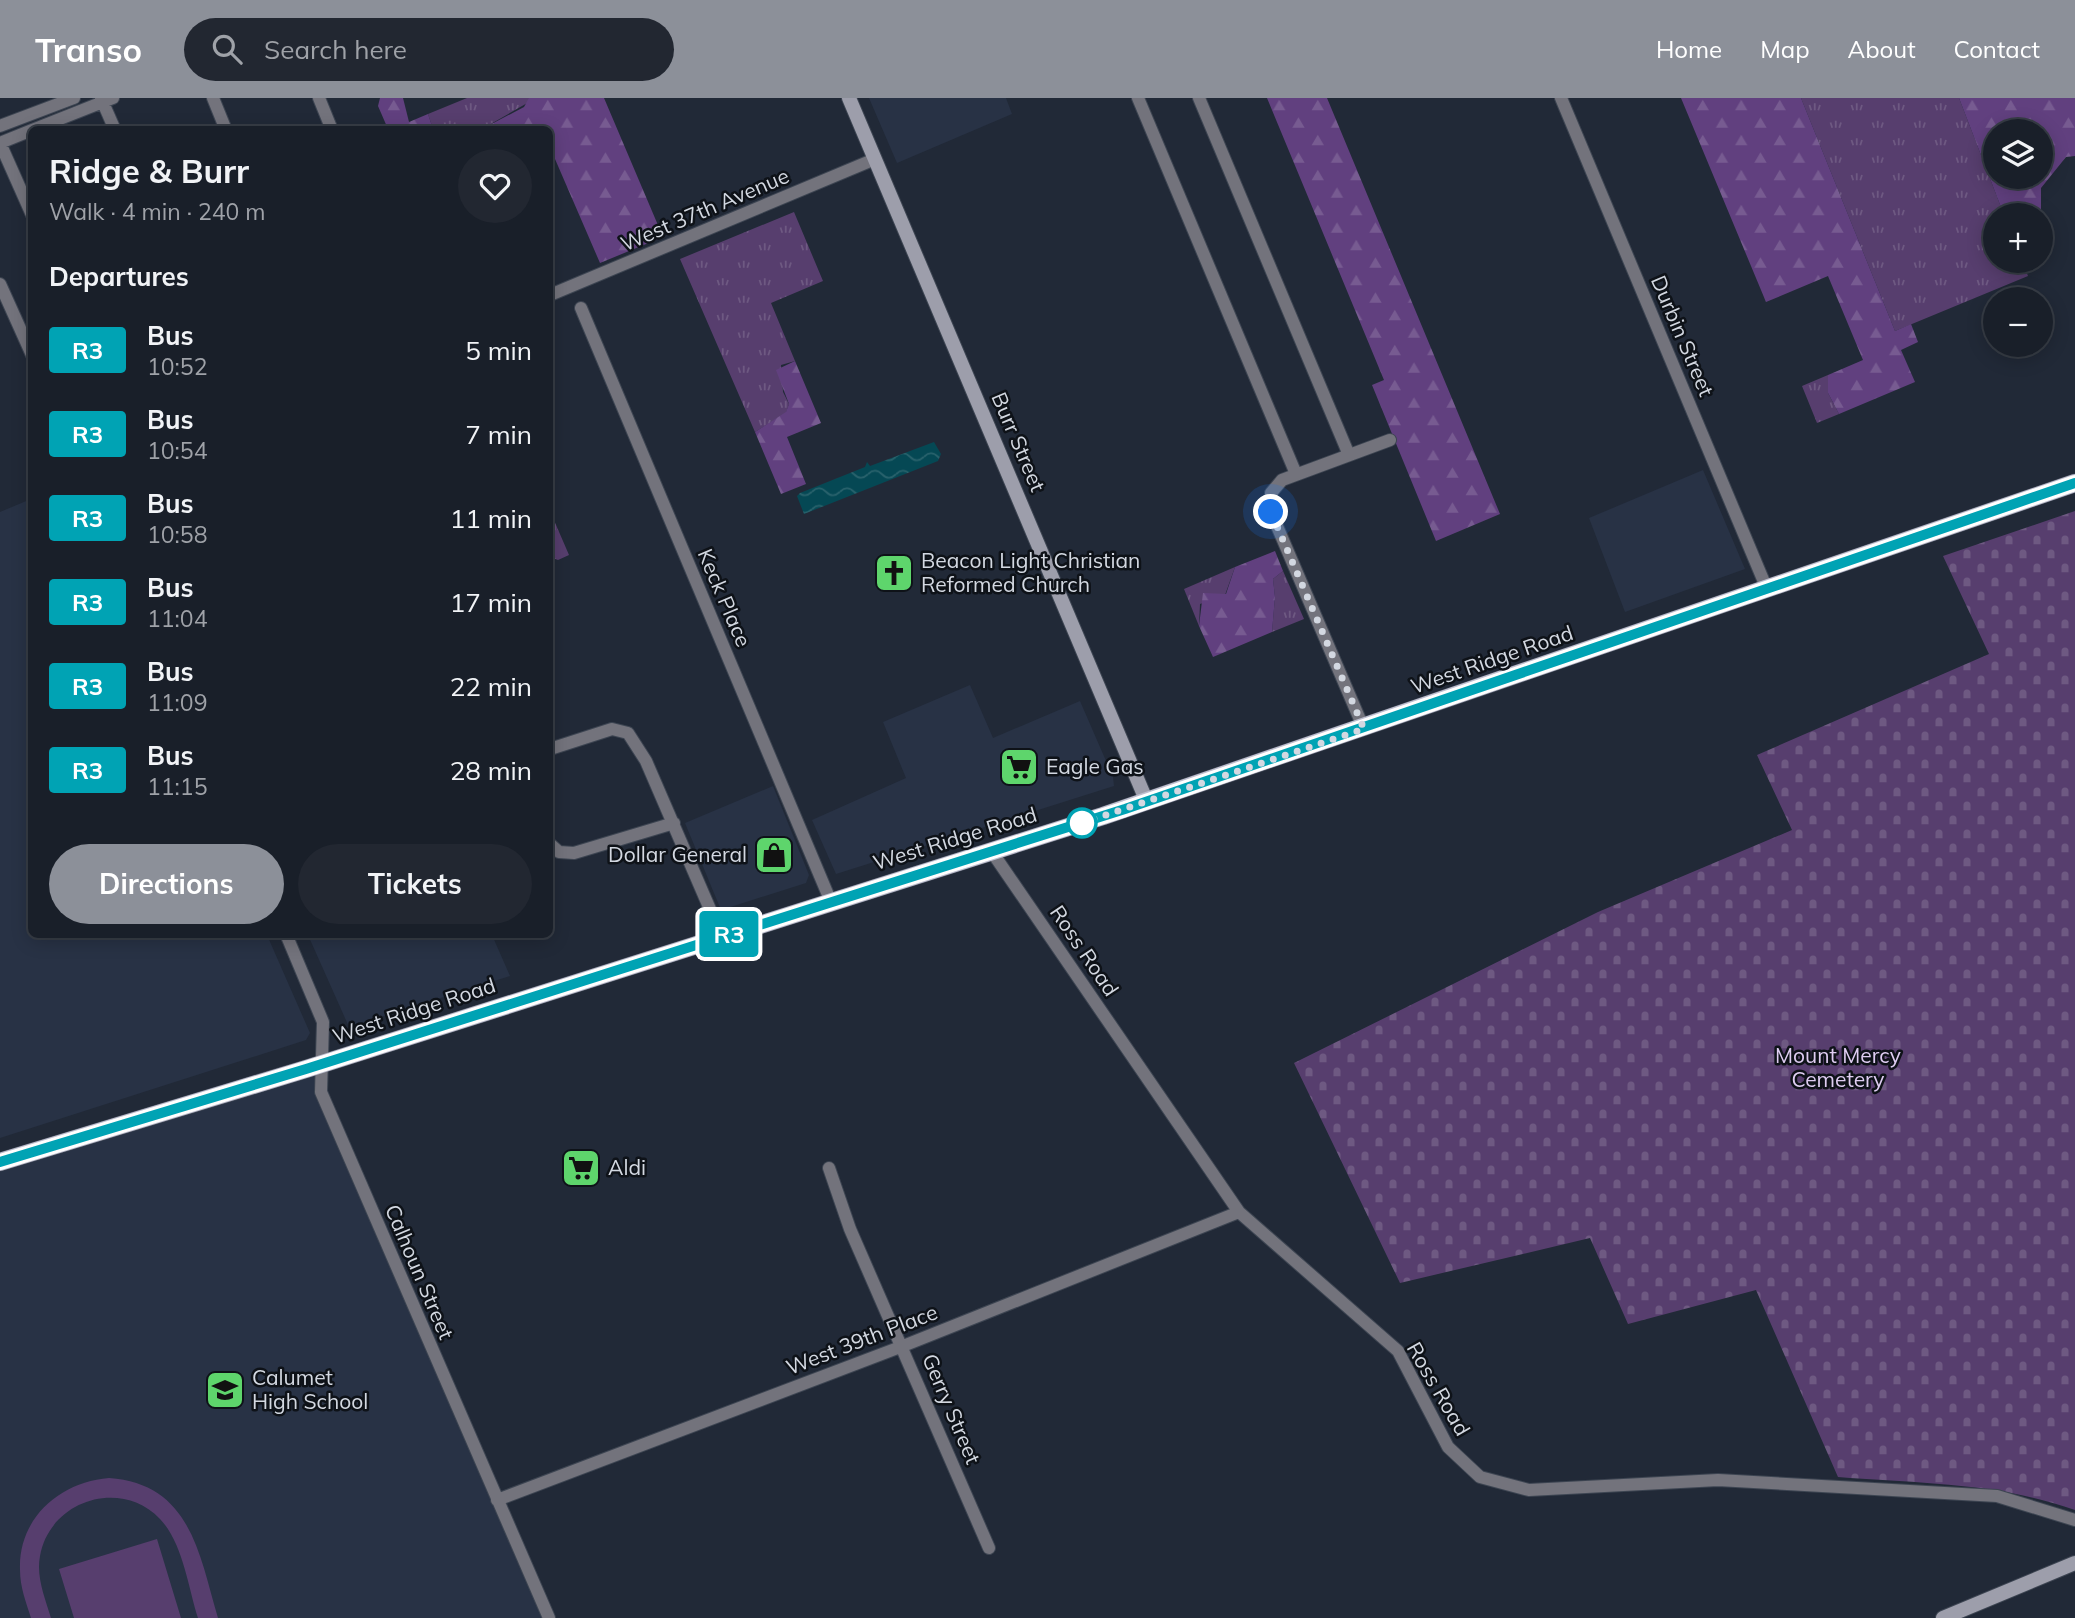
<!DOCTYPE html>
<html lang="en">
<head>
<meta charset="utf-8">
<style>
  body { margin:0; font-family:Mulish,sans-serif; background:#222731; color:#f1f3f6; height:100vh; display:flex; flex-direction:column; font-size:26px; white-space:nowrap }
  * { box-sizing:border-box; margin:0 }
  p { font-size:23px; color:#9fa2a8 }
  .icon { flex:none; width:38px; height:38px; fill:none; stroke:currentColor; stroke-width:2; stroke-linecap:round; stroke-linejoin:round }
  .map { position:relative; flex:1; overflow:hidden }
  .sheet { position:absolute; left:28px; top:28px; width:525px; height:812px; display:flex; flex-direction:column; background:#191f29; border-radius:10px; box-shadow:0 4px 18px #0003,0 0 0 2px #373d46 }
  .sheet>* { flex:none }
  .badge { padding:0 14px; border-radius:5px; font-size:24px; line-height:46px }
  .fabs { position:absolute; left:1983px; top:21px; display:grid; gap:14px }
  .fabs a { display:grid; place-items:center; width:70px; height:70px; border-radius:50%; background:#191f29; box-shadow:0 4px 18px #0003,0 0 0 2px #373d46; font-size:35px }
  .you { position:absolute; width:35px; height:35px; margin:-18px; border:5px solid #fff; border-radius:50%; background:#1a73e8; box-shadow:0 0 0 10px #1a73e833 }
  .map>.badge { position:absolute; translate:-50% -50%; box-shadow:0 0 0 4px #fff }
  h2 { padding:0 21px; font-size:26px; line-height:63px }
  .round { display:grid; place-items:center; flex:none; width:74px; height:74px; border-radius:37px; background:#222731 }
  .overview { display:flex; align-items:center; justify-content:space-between; height:119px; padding:0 21px }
  h1 { font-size:33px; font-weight:700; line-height:52px }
  .cta { display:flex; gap:14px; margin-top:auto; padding:14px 21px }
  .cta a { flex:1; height:80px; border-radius:42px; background:#8c9099; color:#fff; font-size:28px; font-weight:700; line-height:80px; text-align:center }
  .cta a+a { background:#222731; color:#f1f3f6 }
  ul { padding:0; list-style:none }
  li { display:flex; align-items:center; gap:21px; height:84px; padding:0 21px }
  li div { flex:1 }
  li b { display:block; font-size:26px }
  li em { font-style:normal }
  li .badge { min-width:77px; font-weight:700; text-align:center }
  header { display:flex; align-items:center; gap:42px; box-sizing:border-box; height:98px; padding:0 35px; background:#8c9099; color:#fff }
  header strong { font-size:33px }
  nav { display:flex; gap:38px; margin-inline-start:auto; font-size:24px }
  .search { width:490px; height:63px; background:#222731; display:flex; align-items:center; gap:18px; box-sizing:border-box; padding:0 24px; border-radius:38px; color:#9fa2a8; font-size:26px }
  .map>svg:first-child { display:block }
  .built { fill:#283245 }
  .grass { fill:url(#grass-tufts) }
  .forest { fill:url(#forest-firs); fill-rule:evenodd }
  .cemetery { fill:url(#cemetery-stones) }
  .pitch { fill:#573e6e }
  .water { fill:url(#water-waves) }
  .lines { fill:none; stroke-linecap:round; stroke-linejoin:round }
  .street-casing { stroke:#3d4552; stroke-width:14 }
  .secondary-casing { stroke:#3d4552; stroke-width:16 }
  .primary-casing { stroke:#3d4552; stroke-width:19 }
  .street { stroke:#73737c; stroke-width:12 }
  .secondary { stroke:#9d9eab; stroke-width:14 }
  .primary { stroke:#bdbecf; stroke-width:18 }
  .line-casing { stroke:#fff; stroke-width:16 }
  .line { stroke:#00a3b4; stroke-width:10 }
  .walk { stroke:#d3d8e1; stroke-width:7; stroke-dasharray:0 12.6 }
  .stop-dot { fill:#fff; stroke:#00a3b4; stroke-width:3.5 }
  .labels { text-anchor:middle; stroke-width:5; stroke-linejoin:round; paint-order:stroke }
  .street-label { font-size:21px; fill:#d3d8e1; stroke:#0e1218 }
  .poi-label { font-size:21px; fill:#d3d8e1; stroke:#0e1218; text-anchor:start }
  .park-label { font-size:21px; fill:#dfcdf2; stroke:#0e1218 }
</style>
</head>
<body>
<header>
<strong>Transo</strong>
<div class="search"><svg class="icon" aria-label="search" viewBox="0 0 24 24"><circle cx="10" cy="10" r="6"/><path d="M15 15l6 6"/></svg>Search here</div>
<nav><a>Home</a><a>Map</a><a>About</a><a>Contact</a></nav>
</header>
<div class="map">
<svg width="2075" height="1520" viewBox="0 0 2075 1520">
  <defs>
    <pattern id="grass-tufts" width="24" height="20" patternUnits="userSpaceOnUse" patternTransform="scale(1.75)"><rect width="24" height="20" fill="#573e6e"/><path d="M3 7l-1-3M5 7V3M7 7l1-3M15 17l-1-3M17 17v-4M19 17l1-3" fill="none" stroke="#6e5982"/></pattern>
    <pattern id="forest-firs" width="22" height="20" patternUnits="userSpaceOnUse" patternTransform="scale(1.75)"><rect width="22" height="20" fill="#61407f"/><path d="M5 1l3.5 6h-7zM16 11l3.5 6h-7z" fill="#775b91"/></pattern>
    <pattern id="cemetery-stones" width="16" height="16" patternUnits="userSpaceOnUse" patternTransform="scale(1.75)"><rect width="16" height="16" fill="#573e6e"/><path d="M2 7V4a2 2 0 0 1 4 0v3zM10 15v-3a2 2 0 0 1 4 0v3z" fill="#6e5982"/></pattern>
    <pattern id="water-waves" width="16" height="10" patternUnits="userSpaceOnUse" patternTransform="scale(1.75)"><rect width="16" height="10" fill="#054854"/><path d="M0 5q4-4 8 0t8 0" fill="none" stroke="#29626c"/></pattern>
  </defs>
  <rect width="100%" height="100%" fill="#212937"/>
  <path class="built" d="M869,0H1006L1012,16L897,65Z
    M1703,372L1745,471L1625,514L1589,420Z
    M31,401L32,836L267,837L310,935L306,942L0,1040V414Z
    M970,587L993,640L1080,603L1113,679L1114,688L836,776L812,722L906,680L883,624Z
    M773,688L809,777L806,785L721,812L685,725Z
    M308,837H492L510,878L349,929Z
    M323,966L321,994L549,1520H0V1063Z"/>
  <path class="grass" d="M467,0H529V4L482,31H433L428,16Z
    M1801,0H1959L2004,117H1995V163H2022L2028,178L1895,233Z
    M794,114L823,183L771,205L795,263L781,267L783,294L789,306L786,315L755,334L680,161Z
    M1828,277V295L1839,316L1817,325L1802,288Z
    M550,413L569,457L558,462L550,459Z
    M1235,469L1225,497L1200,506L1199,528L1184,491Z
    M1283,473L1304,521L1272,534L1275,499L1273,481Z"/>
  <path class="forest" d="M380,0H403L409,24L428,16L433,31H388L378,8Z
    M529,0H604L663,139L600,165L555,61L550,62V32L482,31L524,9Z
    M1267,0H1327L1500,416L1436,443L1372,287L1384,282Z
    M1681,0H1801L1895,233L1911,226L1918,244L1901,252L1915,284L1839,316L1828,295V277L1863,262L1828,178L1766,204Z
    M1959,0H2075V58L2066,59L2041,90V141L2040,117H2004ZM1995,33H2040V79H1995Z
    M795,263L821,325L787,339L806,386L781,396L755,334L786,314L789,306L776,272Z
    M1275,453L1283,473L1273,481L1275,499L1272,534L1213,559L1199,528L1203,495L1226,496L1235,469Z"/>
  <path class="cemetery" d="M2075,413V1412C2000,1385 1917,1385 1838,1379L1756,1192L1628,1226L1590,1140L1400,1185L1294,965L1598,814L1792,732L1757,657L1989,556L1943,458Z"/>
  <path class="pitch" d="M109,1380C191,1386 199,1456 218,1520H198C188,1489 183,1445 160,1421C121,1380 50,1402 40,1458C36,1479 45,1500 51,1520H31C26,1504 20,1489 20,1472C18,1420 60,1384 109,1380Z
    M157,1441L181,1520H74L59,1471Z"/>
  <path class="water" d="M934,344L941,356L938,363L804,416L797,398L800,395L865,369L867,364L870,368Z"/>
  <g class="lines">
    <defs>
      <path id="street" d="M101,0L115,32
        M213,0L226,32
        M319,0L332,32
        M1138,0L1296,376
        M1199,0L1349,357
        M1561,0L1767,491
        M0,28L74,0
        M32,32L113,0
        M0,45L32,117
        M0,45L32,32
        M0,186L32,257
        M550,197L875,61
        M581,210L831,804
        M1364,631L1271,414V395L1282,382L1390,342
        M550,651L612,631L628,635L646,663L722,839
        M550,746L559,754L574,755L674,725
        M992,754L1239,1114L1398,1253L1448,1349L1480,1379L1529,1392L1718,1382L1997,1398L2075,1422
        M286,836L323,924L321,994L549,1520
        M829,1070L850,1131L989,1450
        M497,1402L903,1248L1239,1114"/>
      <path id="secondary" d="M849,0L1147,704
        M1943,1520L2075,1465"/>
      <path id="primary" d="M0,1064L306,971L1103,718L2075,385"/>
    </defs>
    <use href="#street" class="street-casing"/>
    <use href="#secondary" class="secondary-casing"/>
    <use href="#primary" class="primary-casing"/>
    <use href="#street" class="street"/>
    <use href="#secondary" class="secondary"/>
    <use href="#primary" class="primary"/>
  </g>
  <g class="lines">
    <defs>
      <path id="line" d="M0,1064L306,971L1125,711L2075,385"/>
    </defs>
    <use href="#line" class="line-casing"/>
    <use href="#line" class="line"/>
    <path class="walk" d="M1082,725L1364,631L1271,414"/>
  </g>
  <defs>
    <symbol id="church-square" viewBox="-11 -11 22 22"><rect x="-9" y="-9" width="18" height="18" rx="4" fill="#5ed56c" stroke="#0e1218"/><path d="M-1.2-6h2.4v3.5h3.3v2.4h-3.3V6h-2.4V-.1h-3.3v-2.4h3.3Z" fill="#111"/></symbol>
    <symbol id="supermarket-square" viewBox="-11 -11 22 22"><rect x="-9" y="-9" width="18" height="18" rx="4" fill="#5ed56c" stroke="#0e1218"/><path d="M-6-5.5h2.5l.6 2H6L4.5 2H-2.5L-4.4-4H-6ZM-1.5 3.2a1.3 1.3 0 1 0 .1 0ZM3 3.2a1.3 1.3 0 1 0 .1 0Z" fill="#111"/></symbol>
    <symbol id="shop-square" viewBox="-11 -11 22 22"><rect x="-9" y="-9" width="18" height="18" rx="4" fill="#5ed56c" stroke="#0e1218"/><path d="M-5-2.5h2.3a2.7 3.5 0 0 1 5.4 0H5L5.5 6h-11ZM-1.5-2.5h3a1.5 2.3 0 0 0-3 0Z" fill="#111"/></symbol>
    <symbol id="school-square" viewBox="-11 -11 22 22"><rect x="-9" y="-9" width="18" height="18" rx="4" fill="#5ed56c" stroke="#0e1218"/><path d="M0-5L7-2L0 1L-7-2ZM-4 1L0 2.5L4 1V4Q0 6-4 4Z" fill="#111"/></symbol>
  </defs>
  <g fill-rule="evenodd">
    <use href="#church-square" x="872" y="453" width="44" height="44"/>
    <use href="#supermarket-square" x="997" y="647" width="44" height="44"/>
    <use href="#shop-square" x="752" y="735" width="44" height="44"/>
    <use href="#supermarket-square" x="559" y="1048" width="44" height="44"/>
    <use href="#school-square" x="203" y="1270" width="44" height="44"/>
  </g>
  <circle class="stop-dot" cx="1082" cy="725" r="14"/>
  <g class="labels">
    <g class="street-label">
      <text transform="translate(705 112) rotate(-23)" y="7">West 37th Avenue</text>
      <text transform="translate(1682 238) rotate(67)" y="7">Durbin Street</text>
      <text transform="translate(1018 344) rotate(67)" y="7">Burr Street</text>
      <text transform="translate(724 500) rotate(67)" y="7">Keck Place</text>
      <text transform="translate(1492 562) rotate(-19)" y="7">West Ridge Road</text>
      <text transform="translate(955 741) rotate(-17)" y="7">West Ridge Road</text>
      <text transform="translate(1084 853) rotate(56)" y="7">Ross Road</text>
      <text transform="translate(414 913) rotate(-18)" y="7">West Ridge Road</text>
      <text transform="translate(419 1174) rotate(67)" y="7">Calhoun Street</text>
      <text transform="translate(862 1242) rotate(-21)" y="7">West 39th Place</text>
      <text transform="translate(1438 1291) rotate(60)" y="7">Ross Road</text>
      <text transform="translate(951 1311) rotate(67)" y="7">Gerry Street</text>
    </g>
    <g class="poi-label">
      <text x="921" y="470">Beacon Light Christian<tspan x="921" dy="24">Reformed Church</tspan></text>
      <text x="1046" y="676">Eagle Gas</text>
      <text x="747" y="764" text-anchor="end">Dollar General</text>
      <text x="608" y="1077">Aldi</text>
      <text x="252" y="1287">Calumet<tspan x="252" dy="24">High School</tspan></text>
    </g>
    <g class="park-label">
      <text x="1838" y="965">Mount Mercy<tspan x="1838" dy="24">Cemetery</tspan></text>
    </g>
  </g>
</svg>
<div class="fabs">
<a><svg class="icon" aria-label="layers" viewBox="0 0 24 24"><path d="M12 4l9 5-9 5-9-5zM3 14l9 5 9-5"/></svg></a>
<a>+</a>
<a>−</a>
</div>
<div class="you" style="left:1271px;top:414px"></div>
<b class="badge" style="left:729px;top:836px;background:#00a3b4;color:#fff">R3</b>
<section class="sheet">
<div class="overview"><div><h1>Ridge &amp; Burr</h1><p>Walk · 4 min · 240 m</p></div><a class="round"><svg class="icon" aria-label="heart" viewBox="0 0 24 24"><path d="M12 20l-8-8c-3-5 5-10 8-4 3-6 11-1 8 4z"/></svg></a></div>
<h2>Departures</h2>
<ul>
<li><span class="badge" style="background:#00a3b4;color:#fff">R3</span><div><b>Bus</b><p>10:52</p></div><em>5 min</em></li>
<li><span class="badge" style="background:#00a3b4;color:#fff">R3</span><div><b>Bus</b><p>10:54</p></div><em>7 min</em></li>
<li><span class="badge" style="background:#00a3b4;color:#fff">R3</span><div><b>Bus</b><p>10:58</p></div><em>11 min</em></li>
<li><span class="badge" style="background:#00a3b4;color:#fff">R3</span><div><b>Bus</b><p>11:04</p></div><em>17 min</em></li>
<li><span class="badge" style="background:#00a3b4;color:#fff">R3</span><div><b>Bus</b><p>11:09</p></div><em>22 min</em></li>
<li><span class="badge" style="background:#00a3b4;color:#fff">R3</span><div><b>Bus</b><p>11:15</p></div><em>28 min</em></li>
</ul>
<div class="cta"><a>Directions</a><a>Tickets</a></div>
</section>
</div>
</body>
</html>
